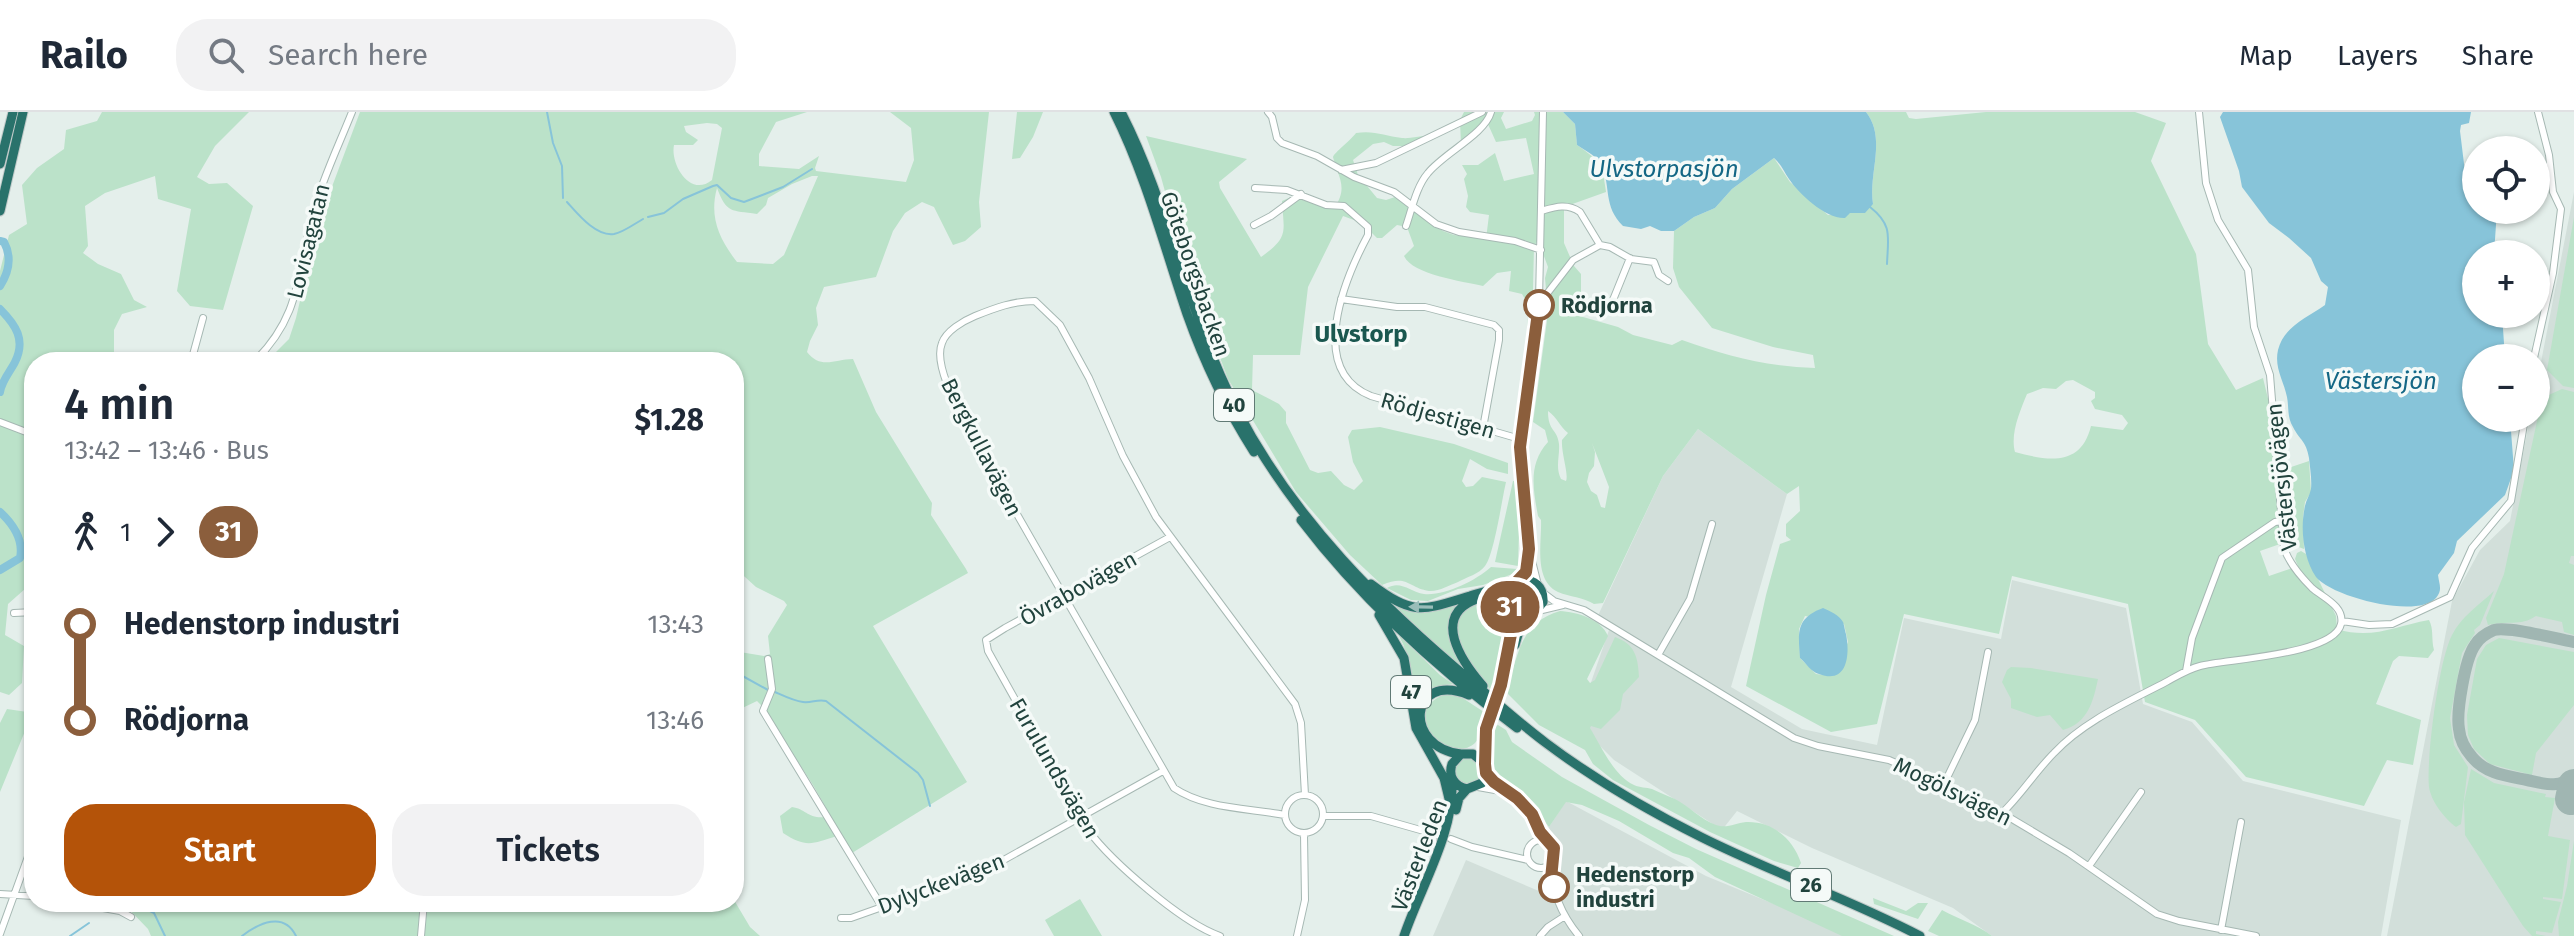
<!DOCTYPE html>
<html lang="en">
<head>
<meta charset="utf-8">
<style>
  body { margin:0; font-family:"Fira Sans",sans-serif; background:#f2f2f3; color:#1f2937; height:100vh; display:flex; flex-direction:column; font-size:30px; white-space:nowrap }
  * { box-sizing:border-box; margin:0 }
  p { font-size:26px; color:#747a83 }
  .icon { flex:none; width:44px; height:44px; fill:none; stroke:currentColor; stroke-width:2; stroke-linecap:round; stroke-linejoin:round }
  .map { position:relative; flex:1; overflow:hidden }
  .panel { position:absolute; left:24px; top:240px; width:720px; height:560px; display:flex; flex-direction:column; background:#fff; border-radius:32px; box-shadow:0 2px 6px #0004 }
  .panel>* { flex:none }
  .badge { padding:0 16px; border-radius:26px; font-size:28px; line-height:52px }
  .fabs { position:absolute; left:2462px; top:24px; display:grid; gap:16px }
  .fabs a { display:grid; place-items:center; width:88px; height:88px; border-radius:50%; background:#fff; box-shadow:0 2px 6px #0004; font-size:40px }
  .map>.badge { position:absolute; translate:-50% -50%; box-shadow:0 0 0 4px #fff }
  .legs { display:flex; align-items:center; gap:12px; height:88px; padding:0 40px; font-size:26px }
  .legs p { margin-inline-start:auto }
  .overview { display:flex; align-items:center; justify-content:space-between; height:136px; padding:0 40px }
  h1 { font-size:44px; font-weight:600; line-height:60px }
  .cta { display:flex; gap:16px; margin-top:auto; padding:16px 40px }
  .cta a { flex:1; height:92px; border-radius:32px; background:#b45309; color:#fff; font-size:32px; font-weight:600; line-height:92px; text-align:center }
  .cta a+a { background:#f2f2f3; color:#1f2937 }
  ul { padding:0 40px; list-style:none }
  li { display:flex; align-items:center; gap:28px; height:96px; font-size:30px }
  li i { display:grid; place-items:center; width:12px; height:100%; margin:0 10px; background:currentColor }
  li i::after { content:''; width:20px; height:20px; margin:-10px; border:6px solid; border-radius:50%; background:#fff }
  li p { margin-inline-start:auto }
  li:first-child i { background:linear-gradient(#0000 50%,currentColor 0) }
  li:last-child i { background:linear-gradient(currentColor 50%,#0000 0) }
  header { display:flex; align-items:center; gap:48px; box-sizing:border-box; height:112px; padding:0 40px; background:#fff; border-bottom:2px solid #e0e1e3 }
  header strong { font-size:38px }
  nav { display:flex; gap:44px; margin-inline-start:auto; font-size:28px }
  .search { width:560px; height:72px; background:#f2f2f3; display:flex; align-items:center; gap:20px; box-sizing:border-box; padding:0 28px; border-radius:32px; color:#747a83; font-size:30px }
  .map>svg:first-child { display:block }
  .built { fill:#d2dfda }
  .green { fill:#bbe2c9; fill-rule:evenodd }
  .water { fill:#87c4d9 }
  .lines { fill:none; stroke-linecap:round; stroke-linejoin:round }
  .stream { stroke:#87c4d9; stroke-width:2 }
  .river { stroke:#87c4d9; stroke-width:8 }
  .taxiway { stroke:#a0b6b2; stroke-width:12 }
  .runway { stroke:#a0b6b2; stroke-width:32 }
  .minor-casing { stroke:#a6b8b3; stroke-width:8 }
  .highway-casing { stroke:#c1cac9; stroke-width:11 }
  .minor { stroke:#fff; stroke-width:6 }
  .highway { stroke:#29726b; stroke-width:9 }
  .highway-bridge-casing { stroke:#c1cac9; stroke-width:11; stroke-linecap:butt }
  .highway-bridge { stroke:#29726b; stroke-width:9 }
  .oneway { fill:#99bdb9 }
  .line-1-casing { stroke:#fff; stroke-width:18 }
  .line-1 { stroke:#8b5e3c; stroke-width:12 }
  .stop-1-dot { fill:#fff; stroke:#8b5e3c; stroke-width:4 }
  .labels { text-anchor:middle; stroke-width:7; stroke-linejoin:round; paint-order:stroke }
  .shield { fill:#f5faf8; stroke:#617a75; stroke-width:2 }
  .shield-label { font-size:20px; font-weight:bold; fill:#21433d }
  .street-label { font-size:22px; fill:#21433d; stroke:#f5faf8 }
  .stop-label { font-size:22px; font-weight:bold; fill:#21433d; stroke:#f5faf8; text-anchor:start }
  .water-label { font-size:24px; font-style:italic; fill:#146785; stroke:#f5faf8 }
  .neighbourhood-label { font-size:24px; font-weight:bold; fill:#1a574f; stroke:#f5faf8 }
</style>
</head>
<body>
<header>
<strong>Railo</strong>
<div class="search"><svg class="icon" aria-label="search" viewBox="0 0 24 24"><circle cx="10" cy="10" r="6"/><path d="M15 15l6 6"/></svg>Search here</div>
<nav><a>Map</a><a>Layers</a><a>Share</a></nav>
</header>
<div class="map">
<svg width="2574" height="824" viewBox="0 0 2574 824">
  <rect width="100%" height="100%" fill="#e4efeb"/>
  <path class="built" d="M2574,80V824H2387L2452,489L2480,438L2510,409L2530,306H2536V276Z
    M1698,317L1787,382L1731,575L1802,617L1877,633L1904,506L2001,527L2012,468L2126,496L2143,592L2192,610L2243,669L2401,708L2381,824H1992L1953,796L1812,736L1737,699L1722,718L1614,648L1596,630L1586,609L1587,582L1609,518L1595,510L1663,364Z
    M1566,689L1706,764L1851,824H1433L1466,748L1546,782L1560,774L1549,715Z"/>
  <path class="green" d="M102,0H249L215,34L197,65L209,72L227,71L253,94L223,198L190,194L177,179L191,97L158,87L155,64L105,81L85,94L88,134L83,141L98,152L121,162L134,188L147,195L122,202L114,218V240L104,250H34V469L8,492L5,523L24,534L22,571L9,583L0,580V159L9,123L27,112L22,73L37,56L64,37L66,18L97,9Z
    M360,0H807L776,10L759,42V54L799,57L819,44L815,56L816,59L906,70L914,48L911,16L890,0H989L979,90L981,115L965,129L953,133L934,95L922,90L905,101L893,119L876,165L824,175L816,196L818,213L810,229L807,240C821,258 835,247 853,247L876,300L932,391L931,403L966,457L968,461L873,514L967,670L852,741L813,673L762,594L757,589L734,600V539L764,544L770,542L768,524L787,493L784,489L756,475L734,455V250H266L289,227L296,206L318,112ZM707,11L717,12L722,16L712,68C690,86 670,52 674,33H693L698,28L686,20L684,14ZM812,64H818L784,143L773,152L737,150C719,127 709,105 717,76C727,102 731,98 757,102L766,93L768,86L792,72Z
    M1017,0H1043L1033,25L1020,46L1012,47Z
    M1464,0H1504L1501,6L1506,17L1532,9L1535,3L1534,0H1563L1575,12L1577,33C1599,48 1603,54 1606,80L1564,95V131L1574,154L1581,162V180L1576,203L1618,215L1633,223L1672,233L1682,228C1726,244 1769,255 1815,256L1813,243L1773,235L1712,216L1679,175L1673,156L1674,119L1694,105L1715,96L1732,77L1774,46L1790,70L1828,103L1850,101L1873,92C1868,61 1887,27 1866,0H1906L1909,6L1916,7L1986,0H2135L2166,11L2151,49L2196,142L2208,232L2236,278L2263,266L2285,357L2309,349L2311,380L2305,390L2303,405L2304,437L2296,434L2292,414L2286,410L2281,411L2280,432L2260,439L2269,464L2298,454L2295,447L2297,441L2301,439L2306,442L2336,504L2337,517C2372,528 2395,514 2429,508C2434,517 2431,527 2434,538L2428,546L2399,544L2393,549L2376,592L2421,608L2413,653L2387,648L2364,694L2246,665L2195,608L2145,590L2128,492L2012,464L1999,522L1904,502L1877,612L1831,620L1746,574L1766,483L1780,432L1791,428L1786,424V412L1800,399L1799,374L1787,382L1698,317L1663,364L1603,491L1594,492C1583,485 1570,485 1558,480C1533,468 1542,430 1541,408L1538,404C1533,377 1528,352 1548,330L1545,318L1533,310L1548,201L1545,166L1548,155L1538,128L1534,135L1532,219L1529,220L1527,217L1529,194L1522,182L1509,179L1511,159L1497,161L1483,174C1462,169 1413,163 1404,144L1414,134L1407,115L1397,113L1382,126H1377L1362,111L1343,104L1308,175L1300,243H1253L1252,278L1279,292L1286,300V311L1310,358L1318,361L1331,359L1344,373L1354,378L1363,369L1353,350L1348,325L1352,318L1380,315L1454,332L1508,351V362L1487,357L1470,347L1462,369L1466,375L1473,374L1482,365L1506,370C1502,387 1494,443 1485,454C1479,462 1467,465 1458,470C1450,473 1438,480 1429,479C1408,476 1408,462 1382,473L1350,443L1296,380L1228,267L1185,152L1161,65L1146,24L1247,47L1219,70L1220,76L1261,145C1289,125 1284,121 1282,89L1291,85L1334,96C1344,82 1343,73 1337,58C1337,56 1333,46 1333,45C1334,41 1352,27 1356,21C1374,18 1385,24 1402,26C1413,27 1424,22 1435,25L1403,34H1393L1384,30L1373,32L1353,48L1358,63L1377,86L1386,88L1395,85L1443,119L1454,123L1486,127L1489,103L1470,100L1466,95L1468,84L1464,67L1467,62L1462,53H1478L1495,41L1504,69L1534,62L1526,26L1496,30L1487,10L1461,34L1460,8ZM2073,268L2095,280V286L2091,289L2095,297L2122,303L2128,311L2123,318L2091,314C2081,355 2048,349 2015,340C2010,322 2020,299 2027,282L2043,276L2056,277L2066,269ZM1548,299C1558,306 1559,314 1568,321L1562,328C1561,341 1569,362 1566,369L1561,367C1555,355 1560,344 1559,332C1557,316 1548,320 1548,299ZM1592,331L1609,375L1605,396L1601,395L1597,383L1591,379L1587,370L1589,361L1594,354L1595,340ZM1805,504L1844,512L1848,530L1833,564L1816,562L1800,546L1799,517Z
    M2574,105V276L2563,274L2547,258Z
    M2562,277L2574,280V444H2571L2569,451L2574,453V523L2564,520L2562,510L2536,504C2520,515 2507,508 2488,513L2486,506L2504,462L2542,286Z
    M1513,369H1515L1520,386L1518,454L1495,450Z
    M1491,455L1517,457L1515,461L1483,473L1458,477L1428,489L1411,488L1387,476C1401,468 1410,480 1424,482C1445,484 1475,469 1491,455Z
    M1509 485a15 15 0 1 1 30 0a15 15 0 1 1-30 0Z
    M2494,479L2480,513L2474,518L2475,521L2462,541L2450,606L2454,633L2468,655L2461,712L2456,715C2444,706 2431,689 2429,675C2426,647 2439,547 2452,523C2461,505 2479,493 2494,479Z
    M1491,487C1495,489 1499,490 1503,493C1520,507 1499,562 1494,581C1475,563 1434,512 1472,492C1477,490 1485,489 1491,487Z
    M1465,489L1450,515L1471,564L1392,493C1427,503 1431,499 1465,489Z
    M1560,499C1577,500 1601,507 1608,524L1587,567L1590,571L1595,568L1615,525C1635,532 1638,545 1639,565L1623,582L1620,598L1601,617L1591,614L1590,616C1601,634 1614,664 1634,673C1640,676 1646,675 1652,677C1659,680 1667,684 1675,687C1689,694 1700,707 1716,713C1727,717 1735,711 1746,710C1773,709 1793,727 1801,751L1798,756L1774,749L1710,720L1613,668L1593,652L1585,638L1539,613L1508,582L1506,579C1519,543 1519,511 1560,499Z
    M1398,522L1440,563L1453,572C1436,574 1424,577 1416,594L1404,534Z
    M2499,526L2574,540V593L2536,641L2532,663L2490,652L2474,637L2468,623L2467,603L2477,547L2486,533Z
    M2011,555L2031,556L2098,567C2093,590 2088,611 2063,618L2050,603L2037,605L2011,596V587L2002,570L2007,558Z
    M1447,581L1458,583L1487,602C1484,610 1482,624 1475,631C1449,655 1392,603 1447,581Z
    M7,597L34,601V605L30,607L0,680V611Z
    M1498,613L1506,618L1512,630L1562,665L1649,713L1696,737L1894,824H1842L1715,765L1689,746L1673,741L1619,709L1582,693L1566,690L1549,715L1526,686L1498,668C1492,651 1489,633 1493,615Z
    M1454 659a14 14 0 1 1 28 0a14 14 0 1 1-28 0Z
    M2471,657L2494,671L2546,682L2545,685L2555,686L2548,724L2570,728L2562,787L2543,785V787L2561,790L2552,821L2536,819V822L2546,824H2532L2523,814L2465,723L2464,690Z
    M792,695C806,697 808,707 826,705L837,724C812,732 806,736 783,721L780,704Z
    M2574,729V824H2559L2558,810L2567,774Z
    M1873,786L1906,799L1918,791H1928L1918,807L1874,792Z
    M1080,787L1102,824H1054L1045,808Z
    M734,788L750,815L760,824H151L148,817L124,792L126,790Z
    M1942,798C1958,807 1978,813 1992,824H1939L1928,819Z"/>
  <path class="water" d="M1563,0H1866C1887,27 1868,61 1873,92L1865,101H1850L1845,106C1826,107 1799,82 1789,67C1784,60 1781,52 1774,46L1732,77L1715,96L1694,105L1674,119H1661L1650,114L1641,117L1623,114C1603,94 1611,75 1602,54C1597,44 1586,39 1577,33L1575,12Z
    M2223,0H2471L2469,11L2461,13L2460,19L2465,60L2476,68V98H2497L2494,142H2476V202H2502L2505,246H2476V306H2510L2514,358L2505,383L2457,429L2454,441L2438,463C2439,472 2443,478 2436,486C2417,507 2332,485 2316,465C2303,446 2300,416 2305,394C2306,388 2310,383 2311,377C2312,367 2310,356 2309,346C2306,328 2300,329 2293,315C2287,305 2289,295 2287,285C2284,269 2274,256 2278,238C2284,214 2307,206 2325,193L2328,175L2321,169L2311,146L2289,126L2269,111L2242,75L2239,59L2220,5Z
    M1823,496C1830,499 1839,503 1843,510C1844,512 1845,520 1846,522C1850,542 1848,573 1819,562C1811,560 1806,551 1800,546C1798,520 1796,506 1823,496Z"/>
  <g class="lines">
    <path class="stream" d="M547,0L553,31L562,54L563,86
      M567,90C577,101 596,125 614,122C624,120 634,112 643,107
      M1870,95C1893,113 1888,125 1887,152
      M648,105L664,101L683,87L713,74L717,73L731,86L744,90L783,75L812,57
      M734,557L739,562L768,578
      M775,580C784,584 794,589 803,590C812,591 817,587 826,589L918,661L923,668L930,694
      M133,797L142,795L154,801L165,824
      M70,824L89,811
      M242,824C259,811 284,799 296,824"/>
    <path class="river" d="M0,174C9,160 12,145 4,130L0,129
      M0,197C16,213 26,228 15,250C10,260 2,268 0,280
      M0,400C13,412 24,427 20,446L0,458"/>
    <path class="taxiway" d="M2574,530C2556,527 2510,514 2494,518C2487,521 2479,526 2475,533C2465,547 2456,600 2459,617C2460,628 2465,637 2472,645C2486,662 2507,664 2527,668C2545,672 2559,677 2574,664"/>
    <path class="runway" d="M2571,687L2574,673"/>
    <defs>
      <path id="minor" d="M1268,0L1272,5L1277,26L1282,31L1317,44L1354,65L1394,80L1436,112L1459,120L1515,129L1541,138
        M1341,58L1376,51L1482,0
        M1255,76L1287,78L1326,93L1344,94L1368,115V123C1345,166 1306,258 1371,284L1520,327
        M1541,99C1555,95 1567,91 1580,100L1600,133
        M1254,113L1271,104L1301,82
        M1406,114C1412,97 1416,75 1428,61C1444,41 1485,22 1491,0
        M1341,187L1397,195H1425L1494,213L1499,218V228L1483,316
        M1613,188L1630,146
        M1539,189H1544L1546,183L1573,148L1600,133L1610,135L1631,147L1654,150L1659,163L1668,169
        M2534,246L2553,161L2561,97L2553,80L2549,43L2538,0
        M191,250L203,206
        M254,250C301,204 297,163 312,104C322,68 338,35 352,0
        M0,310L34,323
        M1170,425L1005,516L986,528L988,539L1088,718C1112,750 1182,811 1220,824
        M1530,441L1538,473
        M1520,468L1526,460L1529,437L1520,335L1539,189L1543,0
        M1542,480L1554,489L1584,498L1794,626L1818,634L1889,648L1944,672L2002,701L2069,741L2157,802L2179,809L2256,824
        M1538,499L1563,493
        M14,501L34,500
        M2342,509L2369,513L2392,512L2450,485L2472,436L2511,389L2525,306
        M1658,543L1690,487L1712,412
        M768,547L772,577L763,599L882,795
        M2186,559L2192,526L2222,446L2275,410L2282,409
        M1486,661C1497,674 1513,681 1525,694C1536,705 1539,719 1549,731
        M1944,672L1975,608L1988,540
        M1478,675L1506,680
        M1285 702a19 19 0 1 1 38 0a19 19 0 1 1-38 0Z
        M2002,701C2021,683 2035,660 2054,641C2084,609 2128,590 2166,570C2177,564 2188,557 2200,554C2227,547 2334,543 2341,512C2345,494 2322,485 2312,476C2301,465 2289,451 2284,436L2270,263L2254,215L2248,158L2218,108L2206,71L2199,0
        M1285,703C1248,696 1205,697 1174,676L975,329C964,307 932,255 942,231C946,219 963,209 975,204C995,196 1013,189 1035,189L1060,213L1089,266L1123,344L1156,405L1295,592L1301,611L1305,683
        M1324,704H1371L1438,723
        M1451,727L1472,735L1528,748
        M1527 742a14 14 0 1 1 28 0a14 14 0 1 1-28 0Z
        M1552,750C1550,778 1562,803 1579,824
        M2089,754L2141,680
        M0,782L34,784
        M69,790L120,799L131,805
        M841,806H851L984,759L1163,659
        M2221,818L2241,710
        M0,822L34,728
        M421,824L424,790
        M1297,824L1305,788L1304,722
        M1540,824L1548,815L1565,804"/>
      <path id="highway" d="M1114,0C1146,64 1164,134 1187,202C1204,250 1226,296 1254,340
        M1121,0C1170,95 1187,202 1237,298C1294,408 1382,495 1476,573C1499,593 1522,613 1546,631C1594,667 1647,698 1701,725C1773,761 1849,787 1920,824
        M0,52L13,0
        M0,99L23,0
        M1301,408C1362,488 1437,556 1517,616
        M1371,472C1414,504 1421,499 1470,484C1487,478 1503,476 1519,468C1534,466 1544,475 1543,490L1533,502C1508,509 1507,476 1477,487C1430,503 1462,550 1483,574
        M1379,503L1404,546L1416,616L1444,666L1451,695
        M1515,533L1520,516L1528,504
        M1501,573L1511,527L1512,498
        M1461,642C1403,636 1408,558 1469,583
        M1485,652L1473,642H1461L1452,652C1448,664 1454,674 1467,677L1482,671C1489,658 1484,633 1486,617
        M1456,698L1459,686L1467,677
        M1404,824C1421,774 1455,720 1452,667"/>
    </defs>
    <use href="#minor" class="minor-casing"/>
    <use href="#highway" class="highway-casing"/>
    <use href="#minor" class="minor"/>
    <use href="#highway" class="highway"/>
    <defs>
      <path id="highway-bridge" d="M1488,610L1501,573"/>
    </defs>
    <use href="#highway-bridge" class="highway-bridge-casing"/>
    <use href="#highway-bridge" class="highway-bridge"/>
  </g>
  <defs><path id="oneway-solid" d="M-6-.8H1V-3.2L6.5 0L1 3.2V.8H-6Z" transform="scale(2)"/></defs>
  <use class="oneway" href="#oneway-solid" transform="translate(1421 495) rotate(-179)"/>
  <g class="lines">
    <defs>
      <path id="line-1" d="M1539,193L1520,335L1529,437L1526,460L1508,479L1507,485L1512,498V517L1501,573L1486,617L1485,652L1486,661L1494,670L1517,686L1532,702L1540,720L1554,736L1551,767L1554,775"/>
    </defs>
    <use href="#line-1" class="line-1-casing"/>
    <use href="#line-1" class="line-1"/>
  </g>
  <g class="stop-1-dot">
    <circle cx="1539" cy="193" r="14"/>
    <circle cx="1554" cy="775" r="14"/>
  </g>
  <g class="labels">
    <g class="shield">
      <rect x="1214" y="277" width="40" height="32" rx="6"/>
      <rect x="1391" y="564" width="40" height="32" rx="6"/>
      <rect x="1791" y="757" width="40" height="32" rx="6"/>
    </g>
    <g class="shield-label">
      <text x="1234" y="300">40</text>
      <text x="1411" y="587">47</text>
      <text x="1811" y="780">26</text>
    </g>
    <g class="street-label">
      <text transform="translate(308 129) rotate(-76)" y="8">Lovisagatan</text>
      <text transform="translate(1196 162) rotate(71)" y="8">Göteborgsbacken</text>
      <text transform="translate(1438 303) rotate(16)" y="8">Rödjestigen</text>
      <text transform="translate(982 335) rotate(63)" y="8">Bergkullavägen</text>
      <text transform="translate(2281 365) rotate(-96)" y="8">Västersjövägen</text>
      <text transform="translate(1078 476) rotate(-29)" y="8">Övrabovägen</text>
      <text transform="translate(1055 656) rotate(60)" y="8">Furulundsvägen</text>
      <text transform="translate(1953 679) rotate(26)" y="8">Mogölsvägen</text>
      <text transform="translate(1419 743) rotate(-69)" y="8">Västerleden</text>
      <text transform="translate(941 771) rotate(-21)" y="8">Dylyckevägen</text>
    </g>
    <g class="stop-label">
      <text x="1561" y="201">Rödjorna</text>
      <text x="1576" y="770">Hedenstorp<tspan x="1576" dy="25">industri</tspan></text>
    </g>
    <g class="water-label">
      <text x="1664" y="65">Ulvstorpasjön</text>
      <text x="2381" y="277">Västersjön</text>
    </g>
    <g class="neighbourhood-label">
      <text x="1361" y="230">Ulvstorp</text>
    </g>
  </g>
</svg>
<div class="fabs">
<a><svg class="icon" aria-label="locate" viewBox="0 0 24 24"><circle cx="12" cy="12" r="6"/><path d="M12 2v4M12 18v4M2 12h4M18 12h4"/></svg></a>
<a>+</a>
<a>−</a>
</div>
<b class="badge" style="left:1510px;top:495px;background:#8b5e3c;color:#fff">31</b>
<section class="panel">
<div class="overview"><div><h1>4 min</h1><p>13:42 – 13:46 · Bus</p></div><b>$1.28</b></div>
<div class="legs"><svg class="icon" aria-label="walk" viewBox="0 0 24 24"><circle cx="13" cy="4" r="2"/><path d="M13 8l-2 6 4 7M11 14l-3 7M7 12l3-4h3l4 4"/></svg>1<svg class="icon" aria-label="forward" viewBox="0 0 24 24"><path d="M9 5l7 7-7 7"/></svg><b class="badge" style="background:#8b5e3c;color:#fff">31</b></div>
<ul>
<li><i style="color:#8b5e3c"></i><b>Hedenstorp industri</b><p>13:43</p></li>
<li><i style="color:#8b5e3c"></i><b>Rödjorna</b><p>13:46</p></li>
</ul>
<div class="cta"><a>Start</a><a>Tickets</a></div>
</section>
</div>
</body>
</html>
